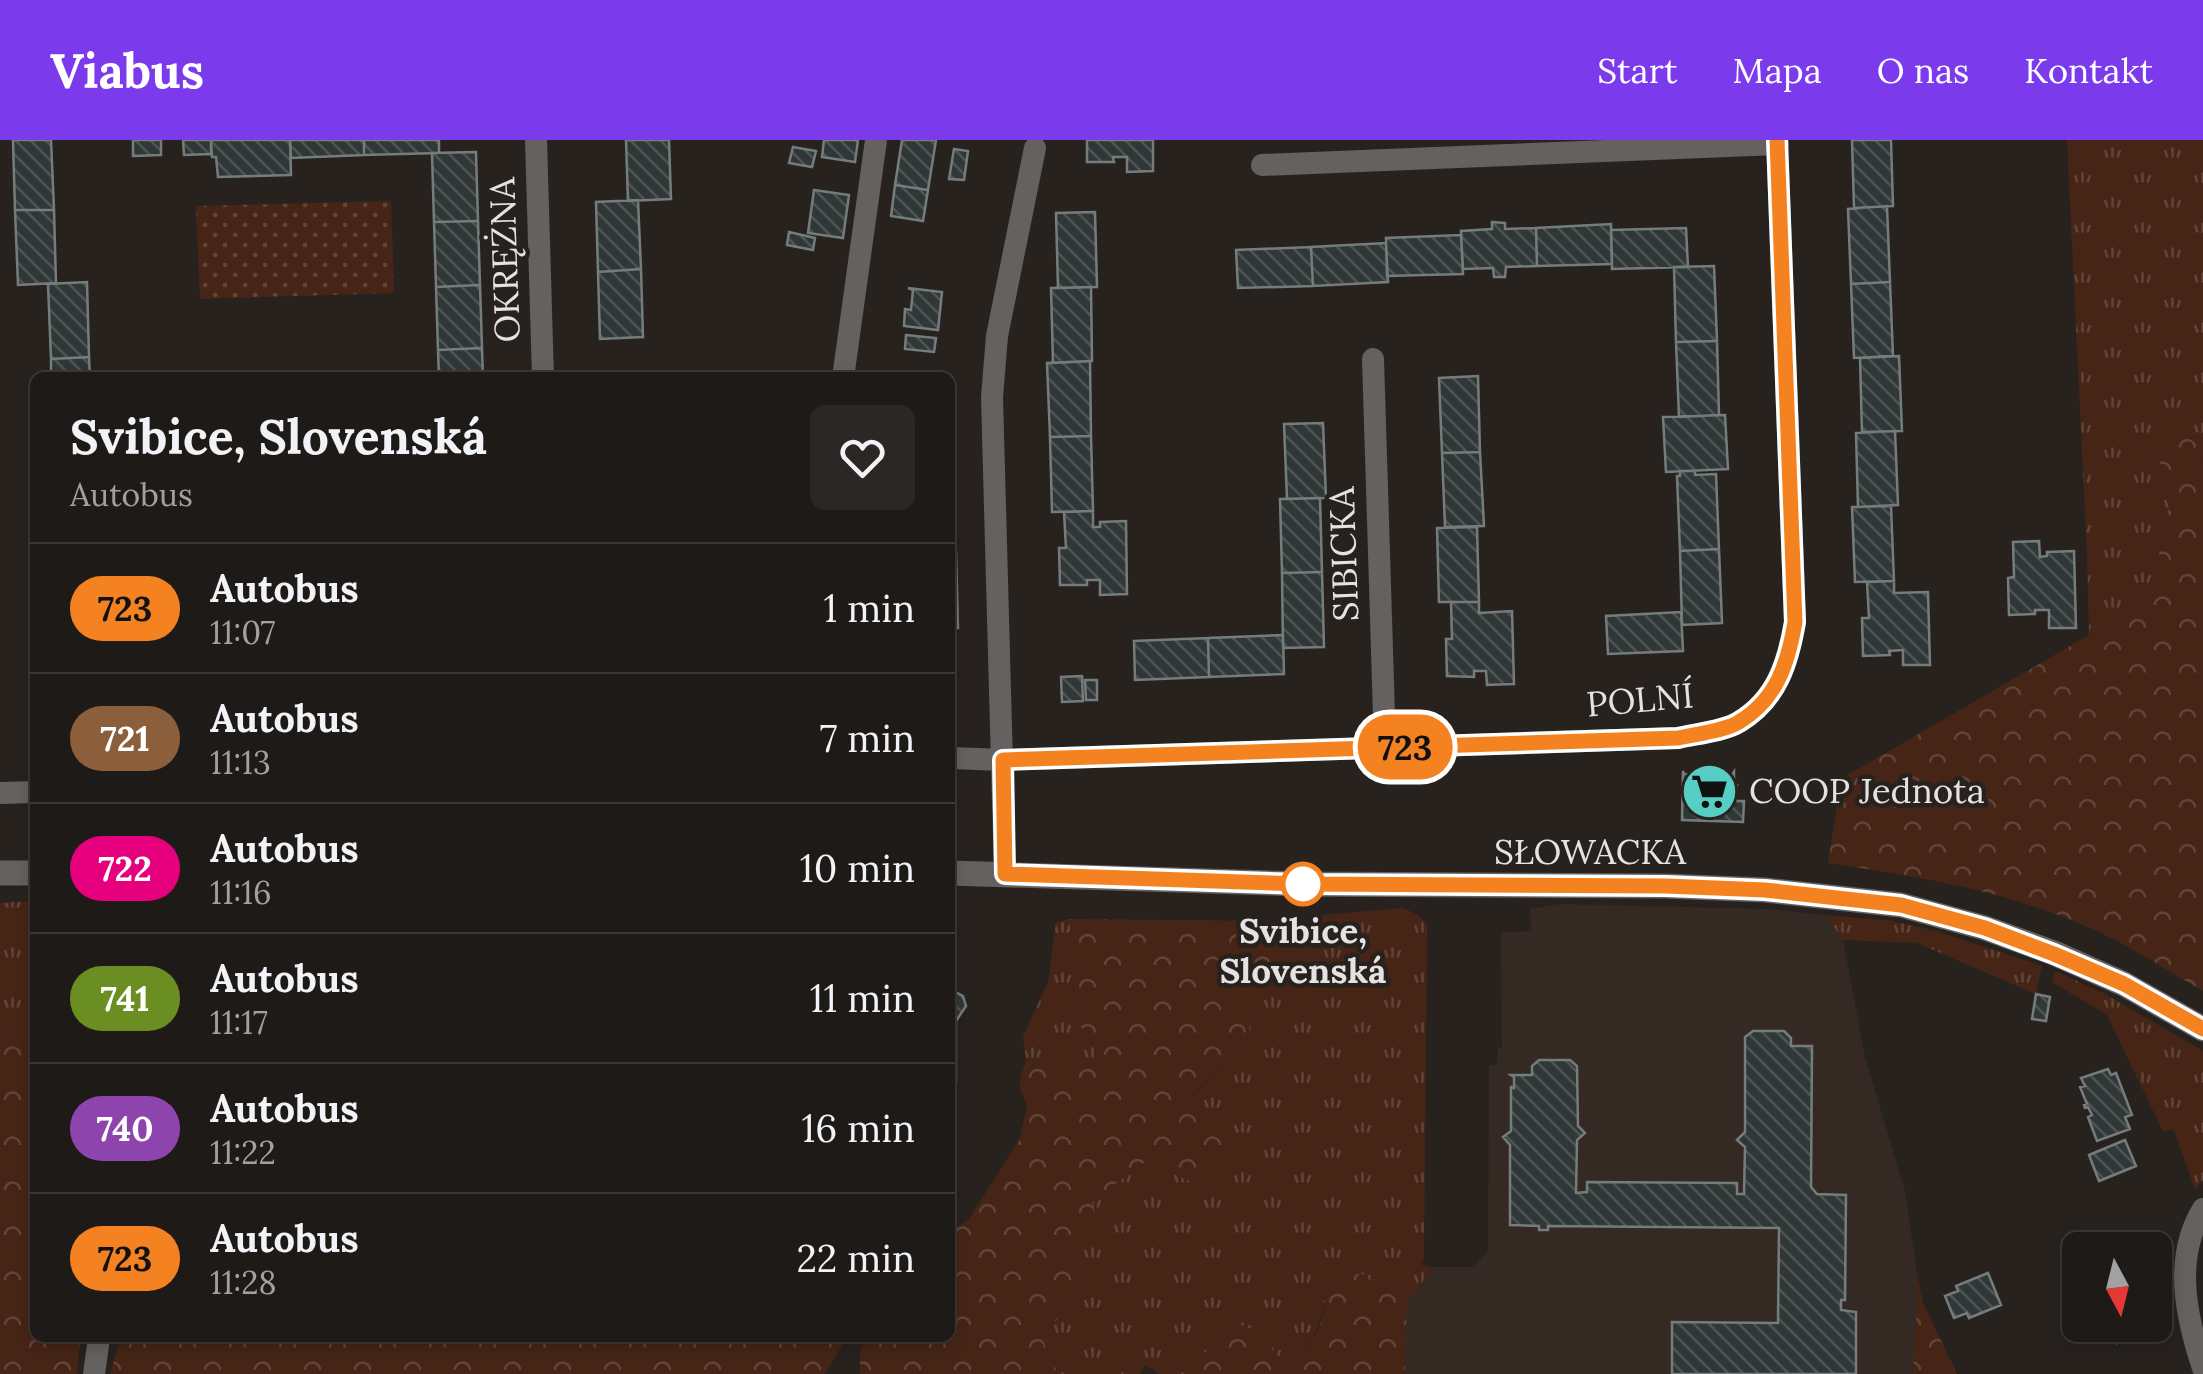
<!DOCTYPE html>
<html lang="pl">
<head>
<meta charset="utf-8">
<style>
  body { margin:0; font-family:Lora,serif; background:#2b2724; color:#f1f3f6; height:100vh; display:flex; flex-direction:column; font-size:38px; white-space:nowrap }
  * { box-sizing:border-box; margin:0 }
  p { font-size:32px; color:#a1a1a1 }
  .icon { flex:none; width:55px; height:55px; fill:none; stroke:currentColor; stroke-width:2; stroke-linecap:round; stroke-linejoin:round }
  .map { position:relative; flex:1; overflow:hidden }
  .sheet { position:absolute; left:30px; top:232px; width:925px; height:970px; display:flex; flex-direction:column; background:#1e1a17; border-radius:15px; box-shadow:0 5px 15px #0003,0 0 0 2px #3c3836 }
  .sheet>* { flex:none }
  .badge { padding:0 20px; border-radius:32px; font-size:35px; line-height:65px }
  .needle { width:65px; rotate:173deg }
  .tools { position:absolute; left:2062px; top:1092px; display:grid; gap:20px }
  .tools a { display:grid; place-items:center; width:110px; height:110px; border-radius:15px; background:#1e1a17; box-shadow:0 5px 15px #0003,0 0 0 2px #3c3836; font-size:50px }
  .map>.badge { position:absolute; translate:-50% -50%; box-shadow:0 0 0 5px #fff }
  .round { display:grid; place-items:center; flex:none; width:105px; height:105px; border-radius:15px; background:#2b2724 }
  .overview { display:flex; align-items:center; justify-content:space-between; height:170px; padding:0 40px }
  h1 { font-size:48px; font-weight:800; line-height:75px }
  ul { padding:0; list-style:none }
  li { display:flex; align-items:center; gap:30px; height:130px; padding:0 40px; border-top:2px solid #3c3836 }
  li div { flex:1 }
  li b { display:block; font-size:38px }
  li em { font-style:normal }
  li .badge { min-width:110px; font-weight:700; text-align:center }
  header { display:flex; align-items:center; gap:60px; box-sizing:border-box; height:140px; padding:0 50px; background:#7c3aed; color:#fff }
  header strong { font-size:48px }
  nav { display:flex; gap:55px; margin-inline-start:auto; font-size:35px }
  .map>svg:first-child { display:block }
  .built { fill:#352924 }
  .grass { fill:url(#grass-tufts) }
  .forest { fill:url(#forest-crowns) }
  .park { fill:url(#park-dots) }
  .building { fill:url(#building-back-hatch); stroke:#747d7c; stroke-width:2.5 }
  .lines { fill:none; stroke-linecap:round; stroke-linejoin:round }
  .minor { stroke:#656160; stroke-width:22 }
  .tertiary { stroke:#656160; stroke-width:25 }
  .line-casing { stroke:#fff; stroke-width:22 }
  .line { stroke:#f58220; stroke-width:15 }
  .stop-dot { fill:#fff; stroke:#f58220; stroke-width:5 }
  .labels { text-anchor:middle; stroke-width:9; stroke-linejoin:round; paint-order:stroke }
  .street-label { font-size:35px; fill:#e6e2e1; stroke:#28221f }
  .poi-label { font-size:35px; fill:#e6e2e1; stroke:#28221f; text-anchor:start }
  .stop-label { font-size:35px; font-weight:bold; fill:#e6e2e1; stroke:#28221f }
</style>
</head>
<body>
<header>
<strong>Viabus</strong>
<nav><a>Start</a><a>Mapa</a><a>O nas</a><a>Kontakt</a></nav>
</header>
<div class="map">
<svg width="2203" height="1234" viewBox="0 0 2203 1234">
  <defs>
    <pattern id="grass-tufts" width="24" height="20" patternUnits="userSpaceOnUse" patternTransform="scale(2.5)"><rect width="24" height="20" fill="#462516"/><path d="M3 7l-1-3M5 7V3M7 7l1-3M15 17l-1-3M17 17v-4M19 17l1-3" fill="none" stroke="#614438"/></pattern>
    <pattern id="forest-crowns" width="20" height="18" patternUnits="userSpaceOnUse" patternTransform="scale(2.5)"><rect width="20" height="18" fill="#462516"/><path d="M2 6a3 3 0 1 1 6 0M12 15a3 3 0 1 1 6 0" fill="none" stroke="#614438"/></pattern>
    <pattern id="park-dots" width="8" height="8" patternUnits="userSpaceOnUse" patternTransform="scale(2.5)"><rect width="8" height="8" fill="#462516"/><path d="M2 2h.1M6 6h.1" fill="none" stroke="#614438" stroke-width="1.8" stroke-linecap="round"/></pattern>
    <pattern id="building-back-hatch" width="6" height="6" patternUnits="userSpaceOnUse" patternTransform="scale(2.5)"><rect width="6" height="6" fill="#303837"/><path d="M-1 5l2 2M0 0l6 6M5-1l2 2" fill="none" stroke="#4e5454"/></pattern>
  </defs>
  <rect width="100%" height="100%" fill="#28221f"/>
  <path class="built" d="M1559,764L1767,769L1826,775L1843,800L1865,917L1905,1051L1918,1139L1913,1234H1405L1407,1163L1433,1127H1473L1488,1112L1489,926L1497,925L1498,908H1502L1501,792L1531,791L1530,769Z"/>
  <path class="grass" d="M2067,0H2203V326L2200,305L2159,320L2169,367L2160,407L2153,462L2101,492L2089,495L2087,413Z
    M35,761V858L0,908V763Z
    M1403,768L1418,775L1427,785L1424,1116L1421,1125L1433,1127L1407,1163L1382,1146L1328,1147C1322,1183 1314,1203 1288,1229L1276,1214L1224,1200L1203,1214L1200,1234H1160L1145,1225L1140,1234H1058L1041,1196L1075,1161L1070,1117L1100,1096L1092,1062L1146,1020L1239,996L1192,957L1248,898L1256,834L1314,811L1310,776Z
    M1826,775L1892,781L1936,791L2042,826L2036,854L1917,803L1843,800Z
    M1070,779L1075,878L1096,910L1093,930L1026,918L1023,897L1048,842L1056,782Z
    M2055,831L2105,854L2203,911V1040L2195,1049L2174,990L2163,991L2107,875L2052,842Z"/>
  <path class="forest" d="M2175,291L2200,305L2203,326V851C2177,836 2150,819 2123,804C2032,755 1929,738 1828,723L1841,639L2089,495L2101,492L2153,462L2160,407L2169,367L2159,320L2165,295Z
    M1070,779L1269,781L1270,786L1310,785L1314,811L1283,833L1257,835L1248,898L1192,956L1240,996L1193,1043L1146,1021L1092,1062L1101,1096L1070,1117L1075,1161L1041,1196L1058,1234H860V1210L867,1198H950V1093L969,1079L1020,999L1027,965L1019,946L1026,918L1093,929L1096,909L1075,879Z
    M35,858V1198H80L77,1234H0V908Z
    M1362,1134L1407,1163L1405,1234H1200L1203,1214L1224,1200L1237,1183L1256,1191L1289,1228C1302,1215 1314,1200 1321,1182C1332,1150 1318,1137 1362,1134Z
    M1918,1139L1923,1163L1957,1234H1913Z
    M121,1198H846L825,1234H110Z"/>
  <path class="park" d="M391,61L394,153L200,159L196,66Z"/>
  <path class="building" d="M13,0H51L54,70H15Z
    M133,0H161V15L133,16Z
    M183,0H211V14L184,15Z
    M211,0H290L291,35L218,37L216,17H212Z
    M290,0H364V15L291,18Z
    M364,0H439V13L364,15Z
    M626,0H669L671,59L628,61Z
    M824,0H858L855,22L822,17Z
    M902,0H936L928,50L895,45Z
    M1087,0H1153V31L1127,32V17H1113L1114,22H1087Z
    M1852,0H1891L1893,66L1854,68Z
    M793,7L816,11L812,27L789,23Z
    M954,9L968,11L964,40L949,39Z
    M476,12L478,81L434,82L432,13Z
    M895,45L928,50L923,81L891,76Z
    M814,50L849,55L843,98L808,93Z
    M638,60L641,129L598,132L596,62Z
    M1887,66L1890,142L1851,144L1848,69Z
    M15,70H54L56,143L18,145Z
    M1095,72L1097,147L1058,148L1056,73Z
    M478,81L480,145L436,147L434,82Z
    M1492,82L1505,83V89L1536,88L1537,126L1506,127L1505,137H1494L1493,128L1463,129L1461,91L1492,89Z
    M1611,84L1612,124L1537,126L1536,88Z
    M1686,88L1688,127L1612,129L1611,90Z
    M789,92L815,98L813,110L787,105Z
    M1461,95L1463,134L1387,136L1386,98Z
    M1386,103L1388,142L1313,146L1311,107Z
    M1311,107L1313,146L1238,148L1236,110Z
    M1714,126L1717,201L1676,202L1674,127Z
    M641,129L643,197L600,199L598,132Z
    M87,142L89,217L51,219L48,144Z
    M1890,142L1893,216L1854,218L1851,144Z
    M480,145L482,208L438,210L436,147Z
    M1091,147L1092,221L1053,223L1051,148Z
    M908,148L942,152L938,190L904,186L905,169L911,170L913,150Z
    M906,195L936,198L934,212L905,209Z
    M1717,201L1719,275L1679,277L1676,202Z
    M482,208L483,238H439L438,210Z
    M1899,216L1902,291L1862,292L1860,218Z
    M89,217L90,238H51V219Z
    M1090,221L1091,296L1050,297L1047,223Z
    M1478,236L1480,312L1442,313L1439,238Z
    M1725,275L1728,329L1666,332L1663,277Z
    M1323,283L1326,358L1287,359L1284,284Z
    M1895,291L1898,365L1858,367L1856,293Z
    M1091,296L1093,371L1052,372L1050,297Z
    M1480,312L1484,386L1445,387L1442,313Z
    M1680,331H1695V335L1716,334L1719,409L1680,411L1677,336H1680Z
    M1320,358L1322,432L1282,433L1280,359Z
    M1891,366L1894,441L1855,442L1852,367Z
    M1093,371V387H1100V382L1126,381L1127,454L1100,455V440H1087V445H1060L1059,408H1066L1064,372Z
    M1477,387L1479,462H1439L1437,388Z
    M2039,401L2040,417L2047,416V412L2074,411L2076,488H2049V470H2035V474L2009,475L2008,438L2014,437L2013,402Z
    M1719,409L1722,483L1682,485L1680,411Z
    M950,413H956L958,488H950Z
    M1322,432L1324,507L1283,508L1282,433Z
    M1894,441V453L1928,452L1930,525H1903V510L1889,511L1890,515L1863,516L1862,478H1869L1867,442Z
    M1451,462H1479V473L1512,471L1514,544L1487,545L1486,531H1474V537L1447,536L1446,499H1452Z
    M1681,472L1683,511L1608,514L1606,476Z
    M950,488H952L955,562H950Z
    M1283,495L1284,534L1209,537L1208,498Z
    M1208,498L1209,537L1135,540L1134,501Z
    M1082,536L1083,561L1062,562L1061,537Z
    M1085,540H1097V560H1086Z
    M31,546H35V573H32Z
    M1683,631L1684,634L1732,635L1734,632V645H1737L1733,661H1744L1743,682L1682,680Z
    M950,849L963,856L966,866L956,881V941H950Z
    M2036,854L2050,857L2046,881L2032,879Z
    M1753,891H1784L1791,898V906H1812L1811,1047L1817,1054L1846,1055L1845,1160H1841V1170L1856,1172V1234H1672V1182L1778,1183L1779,1088L1548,1086V1090H1539V1086L1510,1085V1005L1503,997L1511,991V947L1514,948V937L1511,935H1532V926L1539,920H1570L1577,926L1578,986L1585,993L1577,1000L1576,1053L1587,1052V1042L1737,1043V1054H1744L1745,1007L1737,1000L1745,992V897Z
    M2108,929L2111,935L2116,933L2132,975L2125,977L2130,989L2097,1001L2088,977L2092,975L2088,967L2085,968L2084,965L2087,964L2080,947L2085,946L2081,938Z
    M2125,1000L2136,1026L2099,1041L2089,1015Z
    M1988,1133L2001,1165L1969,1178L1967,1173L1954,1178L1945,1156L1958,1151L1956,1146Z
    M2110,1185H2144L2146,1191L2117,1203Z"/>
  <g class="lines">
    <path class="minor" d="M536,0L543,238
      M1262,25L1778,4
      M1373,219L1385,607
      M843,238L876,0
      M950,618L1003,620L1678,598C1695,594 1725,591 1739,582C1777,559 1788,522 1795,482L1777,0
      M0,653L35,652
      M1005,734L992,257L997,196L1035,8
      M2203,1069C2173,1118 2186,1177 2203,1228
      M94,1234L99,1198"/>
    <path class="tertiary" d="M0,733H35
      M950,733L1303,744L1666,746L1765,750L1901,765L1985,788L2054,813L2124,844L2203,889"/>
  </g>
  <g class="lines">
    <defs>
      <path id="line" d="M1777,0L1795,482C1788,523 1777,559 1739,582C1725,591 1695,594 1678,598L1003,620L1005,734L1302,744L1666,746L1765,750L1901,765L1985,788L2054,814L2124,844L2203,889"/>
    </defs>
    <use href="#line" class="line-casing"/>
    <use href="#line" class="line"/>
  </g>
  <defs>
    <symbol id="supermarket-disc" viewBox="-11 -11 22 22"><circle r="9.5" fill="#56cec4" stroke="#28221f"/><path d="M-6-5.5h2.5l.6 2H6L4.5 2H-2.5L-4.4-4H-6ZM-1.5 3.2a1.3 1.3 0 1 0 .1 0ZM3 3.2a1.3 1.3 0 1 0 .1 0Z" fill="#111"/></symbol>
  </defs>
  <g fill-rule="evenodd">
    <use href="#supermarket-disc" x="1678" y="620" width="63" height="63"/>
  </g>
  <circle class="stop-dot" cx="1303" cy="744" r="20"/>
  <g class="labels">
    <g class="street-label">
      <text transform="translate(505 120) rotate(-92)" y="12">OKRĘŻNA</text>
      <text transform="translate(1344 414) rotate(-92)" y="12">SIBICKA</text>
      <text transform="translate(1640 560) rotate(-5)" y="12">POLNÍ</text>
      <text x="1590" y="724">SŁOWACKA</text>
    </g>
    <g class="poi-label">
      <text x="1749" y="663">COOP Jednota</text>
    </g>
    <g class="stop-label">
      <text x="1303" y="803">Svibice,<tspan x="1303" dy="40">Slovenská</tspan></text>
    </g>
  </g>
</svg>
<div class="tools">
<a><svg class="needle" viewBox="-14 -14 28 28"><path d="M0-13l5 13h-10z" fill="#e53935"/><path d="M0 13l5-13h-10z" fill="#a1a1a1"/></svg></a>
</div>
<b class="badge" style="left:1405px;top:607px;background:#f58220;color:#111">723</b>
<section class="sheet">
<div class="overview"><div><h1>Svibice, Slovenská</h1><p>Autobus</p></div><a class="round"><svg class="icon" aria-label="heart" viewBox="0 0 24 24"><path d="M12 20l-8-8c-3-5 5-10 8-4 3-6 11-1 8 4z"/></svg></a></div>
<ul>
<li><span class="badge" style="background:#f58220;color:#111">723</span><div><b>Autobus</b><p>11:07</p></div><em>1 min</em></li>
<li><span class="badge" style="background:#8b5e3c;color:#fff">721</span><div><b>Autobus</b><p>11:13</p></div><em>7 min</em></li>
<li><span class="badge" style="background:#e6007e;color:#fff">722</span><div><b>Autobus</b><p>11:16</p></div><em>10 min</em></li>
<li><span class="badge" style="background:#6b8e23;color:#fff">741</span><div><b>Autobus</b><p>11:17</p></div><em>11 min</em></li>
<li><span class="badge" style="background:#8e44ad;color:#fff">740</span><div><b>Autobus</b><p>11:22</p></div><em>16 min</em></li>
<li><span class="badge" style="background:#f58220;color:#111">723</span><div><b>Autobus</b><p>11:28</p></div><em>22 min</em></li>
</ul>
</section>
</div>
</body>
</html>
